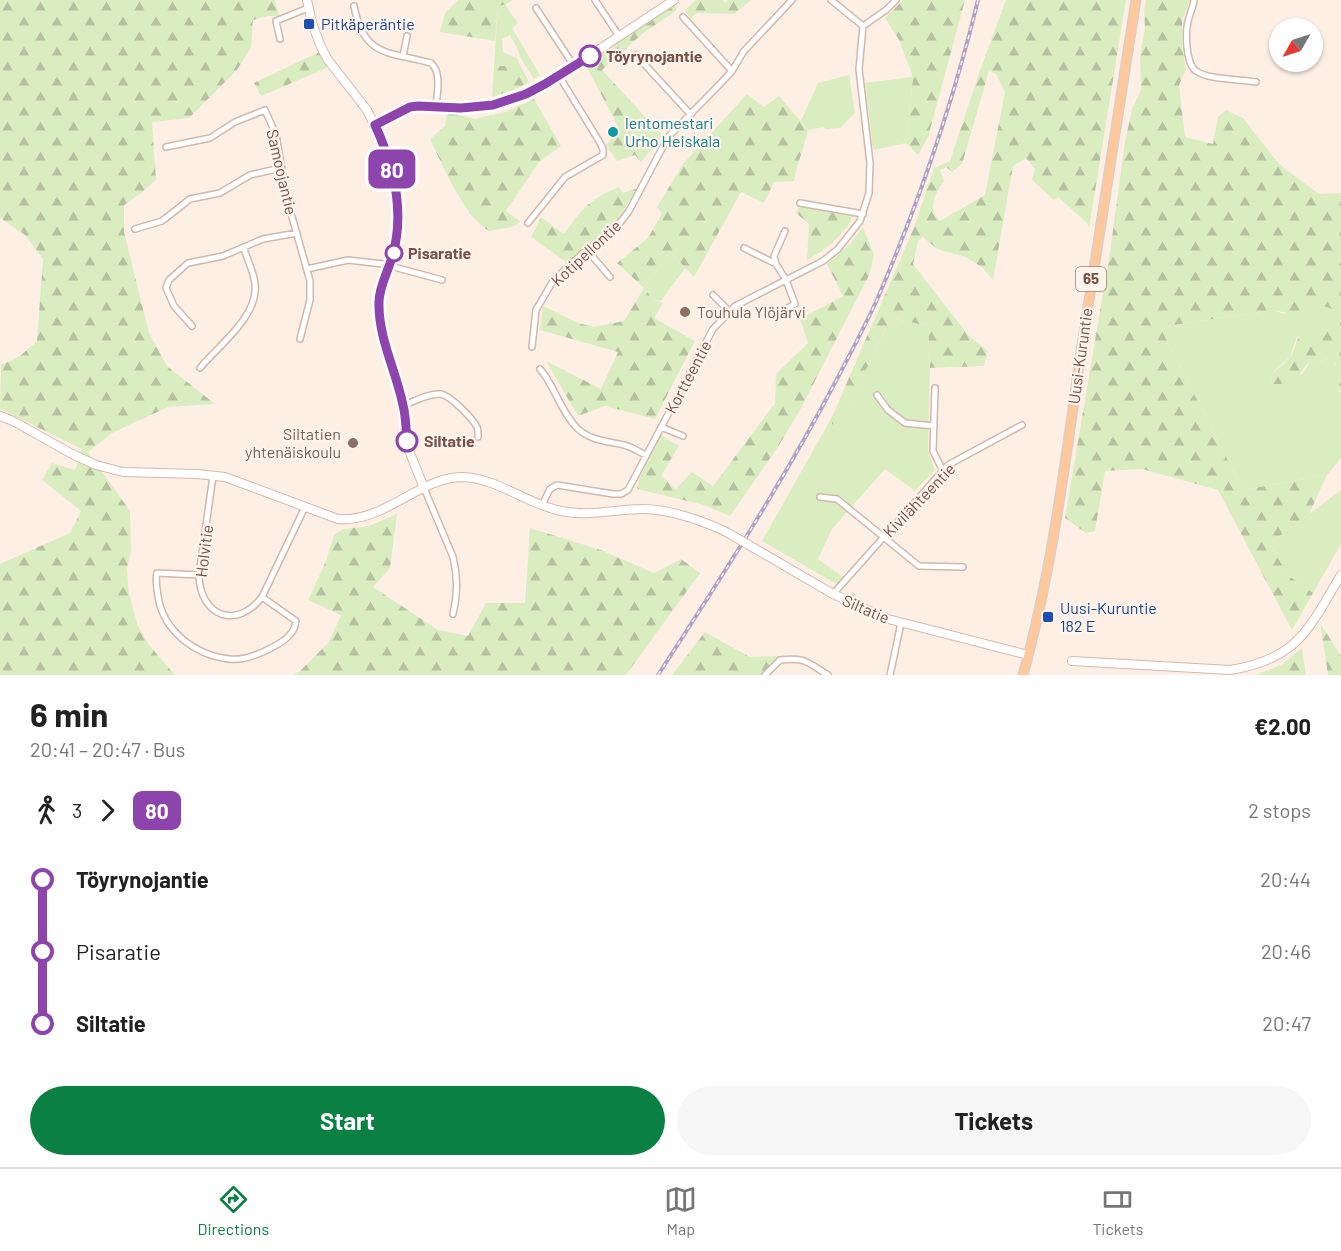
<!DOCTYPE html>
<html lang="en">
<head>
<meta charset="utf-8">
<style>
  body { margin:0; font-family:Barlow,sans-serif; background:#f6f6f6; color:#222; height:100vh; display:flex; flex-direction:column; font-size:22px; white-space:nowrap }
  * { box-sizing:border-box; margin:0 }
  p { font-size:20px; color:#767676 }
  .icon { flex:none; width:33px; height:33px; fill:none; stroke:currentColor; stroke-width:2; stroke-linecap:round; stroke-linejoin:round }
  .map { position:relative; height:675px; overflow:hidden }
  .drawer { display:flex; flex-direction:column; background:#fff; flex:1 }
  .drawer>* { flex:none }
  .badge { padding:0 12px; border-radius:9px; font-size:21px; line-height:39px }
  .needle { width:39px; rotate:231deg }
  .tools { position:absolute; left:1269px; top:18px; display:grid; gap:12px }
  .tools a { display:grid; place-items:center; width:54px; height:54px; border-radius:50%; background:#fff; box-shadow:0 2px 4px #0004; font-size:30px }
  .map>.badge { position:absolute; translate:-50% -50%; box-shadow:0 0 0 3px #fff }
  .legs { display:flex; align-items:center; gap:9px; height:66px; padding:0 30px; font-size:20px }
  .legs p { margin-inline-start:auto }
  .headline { display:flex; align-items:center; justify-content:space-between; height:102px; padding:0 30px }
  h1 { font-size:33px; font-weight:700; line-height:45px }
  .button { display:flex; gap:12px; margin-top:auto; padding:12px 30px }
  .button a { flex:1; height:69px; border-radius:36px; background:#0b8043; color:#fff; font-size:24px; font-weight:700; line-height:69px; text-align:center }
  .button a+a { background:#f6f6f6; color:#222 }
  ul { padding:0 30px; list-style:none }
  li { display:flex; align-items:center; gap:21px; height:72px; font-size:22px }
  li i { display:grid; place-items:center; width:9px; height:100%; margin:0 8px; background:currentColor }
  li i::after { content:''; width:15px; height:15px; margin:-8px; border:4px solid; border-radius:50%; background:#fff }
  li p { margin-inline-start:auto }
  li:first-child i { background:linear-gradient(#0000 50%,currentColor 0) }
  li:last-child i { background:linear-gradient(currentColor 50%,#0000 0) }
  .tabs { display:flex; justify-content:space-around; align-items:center; height:84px; border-top:2px solid #e0e0e0; background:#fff; font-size:16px; color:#767676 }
  .tabs a { display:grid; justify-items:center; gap:3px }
  .tabs .active { color:#0b8043 }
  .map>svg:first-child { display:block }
  .grass { fill:#daedc1 }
  .forest { fill:url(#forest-firs); fill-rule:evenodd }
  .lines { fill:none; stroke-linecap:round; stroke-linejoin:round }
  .street-casing { stroke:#d2b7ab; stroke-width:8 }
  .secondary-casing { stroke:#d9b7ab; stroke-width:10 }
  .primary-casing { stroke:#d9cecb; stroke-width:11 }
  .street { stroke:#fff; stroke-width:5 }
  .secondary { stroke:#fff; stroke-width:8 }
  .primary { stroke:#ffc89a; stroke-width:8 }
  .rail-casing { stroke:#b0a1c8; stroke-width:4 }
  .rail { stroke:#fff4ec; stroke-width:1.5; stroke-dasharray:4.5; stroke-linecap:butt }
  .secondary-bridge-casing { stroke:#d9b7ab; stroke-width:10; stroke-linecap:butt }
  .secondary-bridge { stroke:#fff; stroke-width:8 }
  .line-1-casing { stroke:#fff; stroke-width:14 }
  .line-1 { stroke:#8e44ad; stroke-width:9 }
  .transit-dot { fill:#1a4fb4; stroke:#fff4ec; stroke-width:2 }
  .stop-1-dot { fill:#fff; stroke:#8e44ad; stroke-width:3 }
  .culture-dot { fill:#0f9aa8; stroke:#fff4ec; stroke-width:2 }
  .education-dot { fill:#8d6e63; stroke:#fff4ec; stroke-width:2 }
  .labels { text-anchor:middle; stroke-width:4.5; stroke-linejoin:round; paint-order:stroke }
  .shield { fill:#fff4ec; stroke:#a08178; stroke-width:1.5 }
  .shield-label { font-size:15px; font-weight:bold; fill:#785047 }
  .transit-label { font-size:16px; fill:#164399; stroke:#fff4ec; text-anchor:start }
  .stop-label { font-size:16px; font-weight:bold; fill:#785047; stroke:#fff4ec; text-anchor:start }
  .culture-label { font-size:16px; fill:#0d838f; stroke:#fff4ec; text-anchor:start }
  .street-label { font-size:16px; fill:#785047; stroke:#fff4ec }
  .education-label { font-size:16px; fill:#785e54; stroke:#fff4ec; text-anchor:start }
</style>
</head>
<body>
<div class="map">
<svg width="1341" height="675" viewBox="0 0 1341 675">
  <defs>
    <pattern id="forest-firs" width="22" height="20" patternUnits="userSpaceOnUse" patternTransform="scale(1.5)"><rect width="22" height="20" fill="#daedc1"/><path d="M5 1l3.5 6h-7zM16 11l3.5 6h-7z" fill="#b6c29f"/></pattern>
  </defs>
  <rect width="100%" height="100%" fill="#feefe4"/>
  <path class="grass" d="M505,5L518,23L512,28L540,75L534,79L520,57L518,50L510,35L502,39L503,52L518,59V61L505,66H494L498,6Z
    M849,75L855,113L840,128L826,129L824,127L808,130L801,121L818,83Z
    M913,77L906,143L873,150L865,83Z
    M670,252L685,268L661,301L653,299L644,288Z
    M1323,305L1337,312L1341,326L1340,331L1336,333L1323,330L1297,337L1290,357L1275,370L1271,380L1302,374L1310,362L1331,359L1334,361L1335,367L1330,375L1338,392H1341V458L1327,475L1243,490L1160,327L1273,310C1287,316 1289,313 1302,308C1308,306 1316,306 1323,305Z
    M891,318L928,326L930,368L928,451L935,470L915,491L885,469L832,529L818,559L843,577L836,584L762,541L832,417V424L849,405Z
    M1341,490V544L1313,593L1289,576L1269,544Z"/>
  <path class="forest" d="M0,0H275L279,16H268L253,20L251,48L237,70L189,118L152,122L156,180L140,194L124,205V232L149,333L167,366L215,404L168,407L112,433L88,452L130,511L131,550L127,569L129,594L138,626L149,645L175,675H0V564L70,533L81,511L42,480L52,463L75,470L82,449L0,409L1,365L20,356L37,341L43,259L25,235L0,218Z
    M458,0H513L504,5L498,6L495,41L440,32L445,13Z
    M696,0H722L725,3L728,0H751L734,14L697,13L690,19L685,10Z
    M903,0H965L928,137L918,155L906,143L913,77L899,40L885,18Z
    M1006,0H1126L1089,228L1087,223L1058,197L1054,200L1032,180L1035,169L1026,158L1013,166L993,280L983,268L966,257L937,249L923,237L918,241L913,264L969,336L988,351L984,366L930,368L928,326L891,318L849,405L832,425V417L913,230L934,168L950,161L979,73ZM989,71L996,74L1005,92L985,195L940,221C927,208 935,194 944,181L940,170L946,167L952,172L962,164Z
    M1146,0H1190L1182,21V45L1186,69L1179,85L1185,137L1213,144L1218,117L1226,110L1243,118L1279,164L1319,194L1341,193V328L1337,312C1322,301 1306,306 1292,314L1273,310L1160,327L1243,490L1327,475L1309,514L1269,544L1289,576L1313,593L1292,630L1218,490L1142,469L1105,471L1095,531L1086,533L1065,518L1110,252L1125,142L1132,109L1141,90L1140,56L1145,28L1144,11Z
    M677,4L676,11L642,34L602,70L663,136L641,162L635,155L617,161L606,145L620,130L585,64C592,65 597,60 600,55Z
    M319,52L327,68L261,96L254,83Z
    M518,61L529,82L516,89L492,97L494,66H505Z
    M747,94L764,107L779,96L808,130C804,148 797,163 794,181L774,182L764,203L741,192L694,277L670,252L644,288L653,299L663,303L654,318L695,341L655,419L605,406L578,416L546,361L601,389L618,352L540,330L543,306L578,323L594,327L624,321L644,288L617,263L648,238L662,213L657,207L683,164Z
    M534,99L561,146L539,162L506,211L521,222L512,227L489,231C463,215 443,166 430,139L445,126L447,112L475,119L505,112Z
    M619,187L623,193L638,188L615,223L604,235L566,262L531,237L541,217L564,234C583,208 589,199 619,187Z
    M799,206L854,215C844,235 826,250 807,260L809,224L796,213Z
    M863,227L874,255L869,275L799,412L776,450L730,516L704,505L637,489L639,480L659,434L679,446L661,476L676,489L692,472L713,486L775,403L776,374L808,343L800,319L843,296L827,264L849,245Z
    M1341,329V392L1331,388L1330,374L1336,364L1331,359L1310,362C1294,377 1301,385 1272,384C1269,370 1283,367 1290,357C1295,351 1295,342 1300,335L1323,330L1336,333Z
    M397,514L390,568L373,587L438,630L468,636L486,603H525L530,528L601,550L654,573L681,559L700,573L626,675H293L300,671L329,642L341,615L308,600L326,561L334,535L343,529L369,526Z
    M1320,623L1341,656V675H1328Z
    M705,632L750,657L780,656L762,675H672Z
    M1302,648L1306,675H1256L1281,665Z"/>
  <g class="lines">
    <defs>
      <path id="street" d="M595,0L619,36
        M831,0L863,26
        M1194,0C1193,8 1189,15 1188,22C1185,33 1186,64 1196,71C1209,80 1240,79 1256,82
        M354,6C364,58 388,51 431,63C442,73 437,93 436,107
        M536,8L574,66
        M683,17L732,71
        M863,26L886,10L896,0
        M280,39L276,21L308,8
        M636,55L691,115
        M403,56L407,36
        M166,147L210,138L235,122L265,110L276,135L287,199L310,281V300L300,339
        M800,203L863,214
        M528,223L565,177L603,155V149L599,141L559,76
        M135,229L162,221L190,199L220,193L250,175L281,168
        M744,248L776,264L786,280L795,304L772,316
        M587,250L610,277
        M776,264L774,256L785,231
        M307,269L348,260L383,264L442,280
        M713,295L729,311
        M192,326L174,306L166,288L169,280L188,263L223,256L263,239L297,233
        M532,347L536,310L553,281L583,253L616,228L629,211L668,137L720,84L732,71L744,51L792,0
        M200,368C218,346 259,316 255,284C254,272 247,260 244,248
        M540,369C555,386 560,411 577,428C590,441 608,441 624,445C632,447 639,452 646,455
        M935,388L933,451L943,471
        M877,395L888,410L905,423L934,426
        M404,405C415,401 429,393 441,394C451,396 473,419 477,427C478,429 478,435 478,437
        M661,427L683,436
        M213,476L199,575C200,617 237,630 262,597L305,507
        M424,488L453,557C458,577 458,594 453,614
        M820,497L837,499L919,566L963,567
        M542,505L550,489L557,485L613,494H621L628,490L713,329L735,306L823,261L838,249L860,221L869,193L870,163L859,69L863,26
        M199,575L157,573C155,581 157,588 158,596C163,631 195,655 229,659C243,661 260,654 273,647C283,642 295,633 296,621L262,597
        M833,594L948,465L1022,425
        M765,675L780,660C805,657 807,662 828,675
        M890,675L901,623"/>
      <path id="secondary" d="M307,0L312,23L321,47L328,60L367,110L383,143L392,168L398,210V226L394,253L378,303L385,342L404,405L408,448L424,488
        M375,125L410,107H477L493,105L526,94L559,76L674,0
        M0,416L13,421L72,454L96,465L123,472L197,474L225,477L338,519C384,523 420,477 462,477C497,478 527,504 561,511C589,517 615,509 643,509C670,509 707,522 730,534
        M754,548L833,594L888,619L1028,655
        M1072,661L1230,670C1298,659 1308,630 1341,575"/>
      <path id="primary" d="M1023,675C1053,567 1066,455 1082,345C1099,230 1119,115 1136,0"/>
    </defs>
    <use href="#street" class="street-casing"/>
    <use href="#secondary" class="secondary-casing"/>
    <use href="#primary" class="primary-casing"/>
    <use href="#street" class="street"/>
    <use href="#secondary" class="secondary"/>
    <use href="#primary" class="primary"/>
    <defs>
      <path id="rail" d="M658,675C721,578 783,482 837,379C850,354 864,328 876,302C918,205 953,103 978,0"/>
    </defs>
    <use href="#rail" class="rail-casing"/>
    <use href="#rail" class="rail"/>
    <defs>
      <path id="secondary-bridge" d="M730,534L754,548"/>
    </defs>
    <use href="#secondary-bridge" class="secondary-bridge-casing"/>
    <use href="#secondary-bridge" class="secondary-bridge"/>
  </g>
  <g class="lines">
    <defs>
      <path id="line-1" d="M407,441C406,429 406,417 403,405C396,371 378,337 379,302C379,286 389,270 393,254C405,210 393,164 375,125L410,107L418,106L461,108L493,105L526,94L545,84L590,56"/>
    </defs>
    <use href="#line-1" class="line-1-casing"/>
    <use href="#line-1" class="line-1"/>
  </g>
  <g class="transit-dot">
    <rect x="303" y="18" width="12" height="12" rx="3"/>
    <rect x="1042" y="611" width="12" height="12" rx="3"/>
  </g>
  <g class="stop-1-dot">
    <circle cx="590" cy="56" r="10"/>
    <circle cx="394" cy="253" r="8"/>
    <circle cx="407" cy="441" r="10"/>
  </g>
  <circle class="culture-dot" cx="613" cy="132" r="6"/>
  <g class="education-dot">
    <circle cx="685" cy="312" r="6"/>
    <circle cx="353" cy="443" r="6"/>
  </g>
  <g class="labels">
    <rect class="shield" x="1076" y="267" width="30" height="24" rx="4.5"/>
    <g class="shield-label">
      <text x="1091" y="284">65</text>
    </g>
    <g class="transit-label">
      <text x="321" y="30">Pitkäperäntie</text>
      <text x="1060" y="614">Uusi-Kuruntie<tspan x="1060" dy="18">182 E</tspan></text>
    </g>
    <g class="stop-label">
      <text x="606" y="62">Töyrynojantie</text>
      <text x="408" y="259">Pisaratie</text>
      <text x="424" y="447">Siltatie</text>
    </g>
    <g class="culture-label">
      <text x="625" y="129">lentomestari<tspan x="625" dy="18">Urho Heiskala</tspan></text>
    </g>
    <g class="street-label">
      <text transform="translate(282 172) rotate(77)" y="6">Samoojantie</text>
      <text transform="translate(586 253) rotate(-43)" y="6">Kotipellontie</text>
      <text transform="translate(1080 356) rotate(-82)" y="6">Uusi-Kuruntie</text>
      <text transform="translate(688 377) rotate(-62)" y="6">Kortteentie</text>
      <text transform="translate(919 500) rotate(-46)" y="6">Kivilähteentie</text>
      <text transform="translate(204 551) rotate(-83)" y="6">Holvitie</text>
      <text transform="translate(866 609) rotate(23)" y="6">Siltatie</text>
    </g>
    <g class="education-label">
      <text x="697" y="318">Touhula Ylöjärvi</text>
      <text x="341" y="440" text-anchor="end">Siltatien<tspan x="341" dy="18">yhtenäiskoulu</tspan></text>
    </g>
  </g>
</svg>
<div class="tools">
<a><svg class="needle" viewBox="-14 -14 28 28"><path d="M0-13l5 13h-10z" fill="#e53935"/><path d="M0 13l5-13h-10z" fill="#767676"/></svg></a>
</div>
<b class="badge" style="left:392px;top:169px;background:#8e44ad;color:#fff">80</b>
</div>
<section class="drawer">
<div class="headline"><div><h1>6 min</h1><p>20:41 – 20:47 · Bus</p></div><b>€2.00</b></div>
<div class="legs"><svg class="icon" aria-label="walk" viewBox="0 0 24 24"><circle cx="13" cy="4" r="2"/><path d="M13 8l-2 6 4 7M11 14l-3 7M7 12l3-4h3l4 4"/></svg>3<svg class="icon" aria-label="forward" viewBox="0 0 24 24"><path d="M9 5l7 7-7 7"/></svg><b class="badge" style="background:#8e44ad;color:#fff">80</b><p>2 stops</p></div>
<ul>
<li><i style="color:#8e44ad"></i><b>Töyrynojantie</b><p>20:44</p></li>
<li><i style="color:#8e44ad"></i><span>Pisaratie</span><p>20:46</p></li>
<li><i style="color:#8e44ad"></i><b>Siltatie</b><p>20:47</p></li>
</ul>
<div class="button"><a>Start</a><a>Tickets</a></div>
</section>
<nav class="tabs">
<a class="active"><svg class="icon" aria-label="directions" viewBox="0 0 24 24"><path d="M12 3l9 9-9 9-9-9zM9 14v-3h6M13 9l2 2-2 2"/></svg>Directions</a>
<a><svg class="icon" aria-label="map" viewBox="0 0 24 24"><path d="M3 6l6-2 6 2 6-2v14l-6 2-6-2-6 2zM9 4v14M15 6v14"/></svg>Map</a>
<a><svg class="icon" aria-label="tickets" viewBox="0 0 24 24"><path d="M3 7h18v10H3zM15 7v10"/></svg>Tickets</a>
</nav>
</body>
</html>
